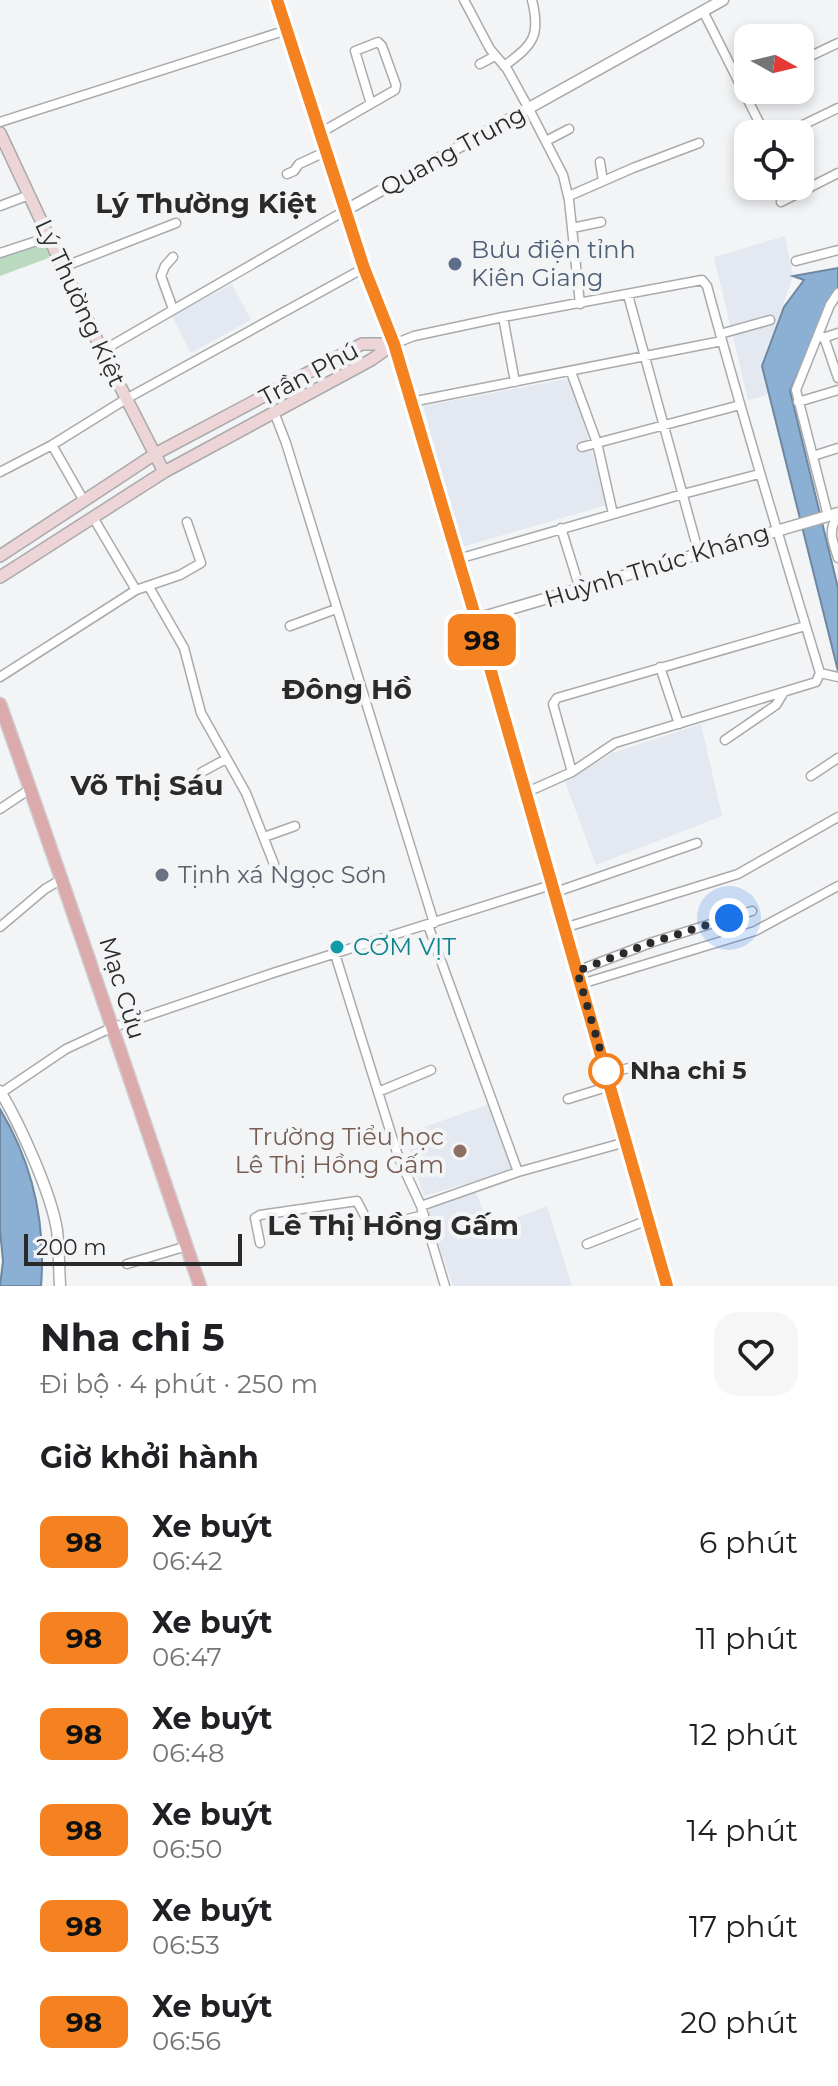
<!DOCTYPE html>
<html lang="vi">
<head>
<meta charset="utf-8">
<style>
  body { margin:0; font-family:Montserrat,sans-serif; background:#f6f6f6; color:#202124; height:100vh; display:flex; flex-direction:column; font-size:30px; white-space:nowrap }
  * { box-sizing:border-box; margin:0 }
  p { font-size:26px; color:#757577 }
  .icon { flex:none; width:44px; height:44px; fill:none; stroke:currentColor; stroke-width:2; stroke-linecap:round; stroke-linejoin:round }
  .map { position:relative; height:1286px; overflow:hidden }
  .side { display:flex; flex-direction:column; background:#fff; flex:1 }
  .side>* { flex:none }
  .badge { padding:0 16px; border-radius:12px; font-size:28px; line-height:52px }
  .needle { width:52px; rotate:98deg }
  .fabs { position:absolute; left:734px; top:24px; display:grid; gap:16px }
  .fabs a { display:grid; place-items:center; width:80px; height:80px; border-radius:16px; background:#fff; box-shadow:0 4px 12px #0003; font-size:40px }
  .scale { position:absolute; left:24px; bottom:20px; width:218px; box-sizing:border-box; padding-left:8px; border:4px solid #2a2a2b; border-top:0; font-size:22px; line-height:28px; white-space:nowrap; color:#2a2a2b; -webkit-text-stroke:6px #f3f4f6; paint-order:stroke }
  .you { position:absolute; width:40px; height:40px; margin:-20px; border:6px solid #fff; border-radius:50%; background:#1a73e8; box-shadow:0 0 0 12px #1a73e833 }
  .map>.badge { position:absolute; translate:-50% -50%; box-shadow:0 0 0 4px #fff }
  h2 { padding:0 40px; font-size:30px; line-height:72px }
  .round { display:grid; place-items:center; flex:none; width:84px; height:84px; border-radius:24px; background:#f6f6f6 }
  .headline { display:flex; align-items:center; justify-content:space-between; height:136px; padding:0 40px }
  h1 { font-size:38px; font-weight:700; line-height:60px }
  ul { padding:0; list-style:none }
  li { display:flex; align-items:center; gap:24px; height:96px; padding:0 40px }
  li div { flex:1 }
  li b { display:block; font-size:30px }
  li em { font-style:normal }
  li .badge { min-width:88px; font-weight:700; text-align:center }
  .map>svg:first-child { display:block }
  .built { fill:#e4e9f1 }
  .green { fill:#badabf }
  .water { fill:#8bb0d4; stroke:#6e88a1; stroke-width:2 }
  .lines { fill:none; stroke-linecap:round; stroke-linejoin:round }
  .minor-casing { stroke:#a9aaac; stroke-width:11 }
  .tertiary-casing { stroke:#a9aaac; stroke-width:13 }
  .secondary-casing { stroke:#a9aaac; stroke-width:14 }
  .primary-casing { stroke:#d0d0d0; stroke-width:15 }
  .minor { stroke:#fff; stroke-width:8 }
  .tertiary { stroke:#fff; stroke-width:10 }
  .secondary { stroke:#edd4d6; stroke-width:11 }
  .primary { stroke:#daaaad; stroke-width:12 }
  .line-casing { stroke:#fff; stroke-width:18 }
  .line { stroke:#f58220; stroke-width:12 }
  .walk { stroke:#2a2a2b; stroke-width:8; stroke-dasharray:0 14.4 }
  .service-dot { fill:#5c6f8a; stroke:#f3f4f6; stroke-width:3 }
  .worship-dot { fill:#6b7280; stroke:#f3f4f6; stroke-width:3 }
  .culture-dot { fill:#0f9aa8; stroke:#f3f4f6; stroke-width:3 }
  .stop-dot { fill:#fff; stroke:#f58220; stroke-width:4 }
  .education-dot { fill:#8d6e63; stroke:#f3f4f6; stroke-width:3 }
  .labels { text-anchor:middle; stroke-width:8; stroke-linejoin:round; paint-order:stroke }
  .street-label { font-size:24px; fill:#2a2a2b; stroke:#f3f4f6 }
  .service-label { font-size:24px; fill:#4e5e75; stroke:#f3f4f6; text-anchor:start }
  .worship-label { font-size:24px; fill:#5b616d; stroke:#f3f4f6; text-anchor:start }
  .culture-label { font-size:24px; fill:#0d838f; stroke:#f3f4f6; text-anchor:start }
  .stop-label { font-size:24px; font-weight:bold; fill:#2a2a2b; stroke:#f3f4f6; text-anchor:start }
  .education-label { font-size:24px; fill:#785e54; stroke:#f3f4f6; text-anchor:end }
  .quarter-label { font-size:28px; font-weight:bold; fill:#2a2a2b; stroke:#f3f4f6 }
</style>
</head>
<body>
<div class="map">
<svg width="838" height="1286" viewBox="0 0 838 1286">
  <rect width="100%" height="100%" fill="#f3f4f6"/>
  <path class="built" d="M785,236L793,276L762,366L771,394L748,400L714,257Z
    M232,284L251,320L191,353L172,316Z
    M567,379L572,381L607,505L462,547L423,406Z
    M701,724L722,816L596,865L565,782L612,753Z
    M493,1103L517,1169L424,1196L404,1134Z
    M476,1191L489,1228L547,1206L572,1286H453L428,1214L430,1207Z"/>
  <path class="green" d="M43,242L51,257L0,276V256Z"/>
  <path class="water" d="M838,268V289L833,293L790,391L838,588V671L762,366L784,307L804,280L793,276Z
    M0,1109C33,1164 46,1223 41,1286H0L3,1261L0,1230Z"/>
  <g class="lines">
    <defs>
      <path id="minor" d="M464,0L490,49L507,69L529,109L563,175L569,200L580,304
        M703,11L765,134
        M800,61L838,43
        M480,64L495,56
        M504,66C533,45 541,36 532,0
        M0,122L287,30
        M320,133L395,90L396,85L382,46L378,42L355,51L371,104
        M784,134L838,108
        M546,141L569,129
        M600,162L603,181
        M287,174L294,171L299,164L325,152
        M569,196L633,168L699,143
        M781,202L838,173
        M0,206L29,195
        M572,228L601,222
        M0,253L49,237
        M796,261L838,250
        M63,267L176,223
        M628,295L699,554
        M173,309L161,276L165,266L173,257
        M503,317L515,382
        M720,334L770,320
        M820,335L825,340L838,378
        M823,338L838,333
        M394,344L414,336L503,317L702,280L707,286C742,416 781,544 820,673
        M102,351L346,210
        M571,372L597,443L613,514
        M411,402L722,341
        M798,402L838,390
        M274,412L286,443L434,923
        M52,445L84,501
        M582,447L740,405
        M813,456L838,448
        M0,472L52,445L126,399L364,268
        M828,516L796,390L830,305L838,293
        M838,516C827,530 833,542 838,558
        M94,519L136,590
        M561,528L580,589
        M458,559L683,494L759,474
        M149,587L184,648L201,713L246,793L274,864
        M290,626L336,609
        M660,667L679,724
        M820,673L838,677
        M0,677L136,590L180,575L201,563L187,522
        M725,740L776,705L784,692
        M202,772L226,759
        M572,772L553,704L557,698L805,626
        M811,776L838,758
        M525,793L572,772L615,743L816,682L820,673
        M0,809L30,789
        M264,837L295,826
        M553,893L697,843
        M428,925L518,1172
        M0,927L45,889L62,879
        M564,928L738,874L838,817
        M335,954L398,1156L421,1206L445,1286
        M577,971L653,942L752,911
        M581,984L755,931L838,886
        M607,1073L647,1064
        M378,1092L431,1070
        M1,1093L66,1049L111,1028L273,973L551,885
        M568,1099L610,1086
        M421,1206L518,1172L626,1142
        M260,1243L255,1218L260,1215L357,1201L371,1228L424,1215
        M587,1244L648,1220
        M127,1264L187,1246"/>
      <path id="tertiary" d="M277,0L364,268L394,344
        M346,210L723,0
        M476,619L838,513
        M0,1091C20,1124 51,1193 57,1230C59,1248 59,1267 60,1286"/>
      <path id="secondary" d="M0,133L102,351L164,472
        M394,344L476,619L667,1286
        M0,556L155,454L362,344H393
        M0,577L164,472L371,360L394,344"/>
      <path id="primary" d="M0,704C69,897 134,1092 200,1286"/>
    </defs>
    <use href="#minor" class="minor-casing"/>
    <use href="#tertiary" class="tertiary-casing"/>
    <use href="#secondary" class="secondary-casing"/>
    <use href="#primary" class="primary-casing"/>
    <use href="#minor" class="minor"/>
    <use href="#tertiary" class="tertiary"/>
    <use href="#secondary" class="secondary"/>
    <use href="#primary" class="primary"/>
  </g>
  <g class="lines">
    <defs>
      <path id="line" d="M277,0L364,268L394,344L476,619L667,1286"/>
    </defs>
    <use href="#line" class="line-casing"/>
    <use href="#line" class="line"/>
    <path class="walk" d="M606,1071L607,1073L577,971L653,942L729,918"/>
  </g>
  <circle class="service-dot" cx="455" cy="264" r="8"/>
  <circle class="worship-dot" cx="162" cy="875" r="8"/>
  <circle class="culture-dot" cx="337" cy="947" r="8"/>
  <circle class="stop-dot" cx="606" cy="1071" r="16"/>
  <circle class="education-dot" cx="460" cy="1151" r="8"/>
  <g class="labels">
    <g class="street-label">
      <text transform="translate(453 151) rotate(-29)" y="8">Quang Trung</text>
      <text transform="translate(80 303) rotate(65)" y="8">Lý Thường Kiệt</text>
      <text transform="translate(309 374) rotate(-28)" y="8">Trần Phú</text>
      <text transform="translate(657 566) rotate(-17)" y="8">Huỳnh Thúc Kháng</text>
      <text transform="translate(122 988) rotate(73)" y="8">Mạc Cửu</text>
    </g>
    <g class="service-label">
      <text x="471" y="258">Bưu điện tỉnh<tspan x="471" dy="28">Kiên Giang</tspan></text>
    </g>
    <g class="worship-label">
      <text x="178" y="883">Tịnh xá Ngọc Sơn</text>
    </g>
    <g class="culture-label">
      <text x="353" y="955">CƠM VỊT</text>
    </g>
    <g class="stop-label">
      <text x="630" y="1079">Nha chi 5</text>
    </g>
    <g class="education-label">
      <text x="444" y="1145">Trường Tiểu học<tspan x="444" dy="28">Lê Thị Hồng Gấm</tspan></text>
    </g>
    <g class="quarter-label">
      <text x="206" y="213">Lý Thường Kiệt</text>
      <text x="347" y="699">Đông Hồ</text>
      <text x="147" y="795">Võ Thị Sáu</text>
      <text x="393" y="1235">Lê Thị Hồng Gấm</text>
    </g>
  </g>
</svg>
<div class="fabs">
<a><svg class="needle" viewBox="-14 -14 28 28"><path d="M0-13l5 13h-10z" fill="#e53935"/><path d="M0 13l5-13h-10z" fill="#757577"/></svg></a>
<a><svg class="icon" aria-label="locate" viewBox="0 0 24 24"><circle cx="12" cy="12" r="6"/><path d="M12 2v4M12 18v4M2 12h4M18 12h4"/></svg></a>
</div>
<div class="scale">200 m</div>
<div class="you" style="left:729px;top:918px"></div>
<b class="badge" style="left:482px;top:640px;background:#f58220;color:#111">98</b>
</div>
<section class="side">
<div class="headline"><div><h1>Nha chi 5</h1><p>Đi bộ · 4 phút · 250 m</p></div><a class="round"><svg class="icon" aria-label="heart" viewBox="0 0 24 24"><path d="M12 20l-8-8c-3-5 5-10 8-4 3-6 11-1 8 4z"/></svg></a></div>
<h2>Giờ khởi hành</h2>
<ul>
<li><span class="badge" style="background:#f58220;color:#111">98</span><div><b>Xe buýt</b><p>06:42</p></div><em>6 phút</em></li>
<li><span class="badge" style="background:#f58220;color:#111">98</span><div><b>Xe buýt</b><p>06:47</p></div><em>11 phút</em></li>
<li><span class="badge" style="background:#f58220;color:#111">98</span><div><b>Xe buýt</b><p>06:48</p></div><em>12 phút</em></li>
<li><span class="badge" style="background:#f58220;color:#111">98</span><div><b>Xe buýt</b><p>06:50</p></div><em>14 phút</em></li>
<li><span class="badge" style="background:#f58220;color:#111">98</span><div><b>Xe buýt</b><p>06:53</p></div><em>17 phút</em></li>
<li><span class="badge" style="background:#f58220;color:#111">98</span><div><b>Xe buýt</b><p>06:56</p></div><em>20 phút</em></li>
</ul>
</section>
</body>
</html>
